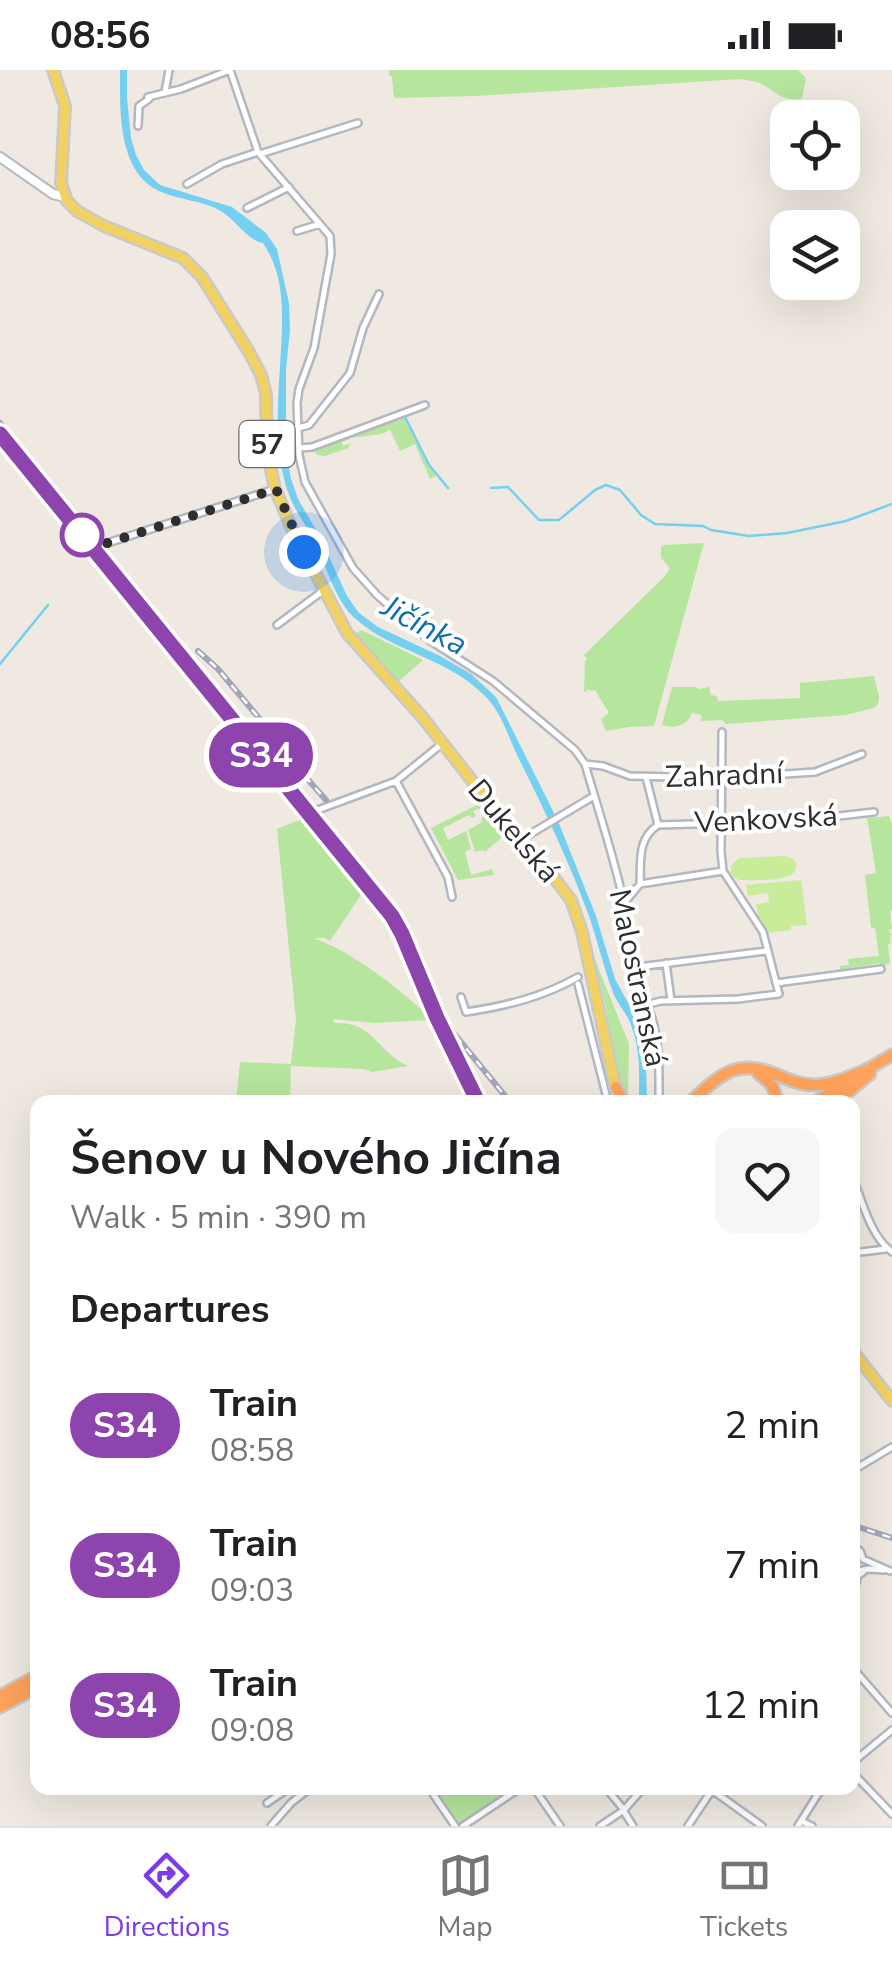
<!DOCTYPE html>
<html lang="en">
<head>
<meta charset="utf-8">
<style>
  body { margin:0; font-family:"Nunito Sans",sans-serif; background:#f6f6f6; color:#202124; height:100vh; display:flex; flex-direction:column; font-size:38px; white-space:nowrap }
  * { box-sizing:border-box; margin:0 }
  p { font-size:32px; color:#757577 }
  .icon { flex:none; width:55px; height:55px; fill:none; stroke:currentColor; stroke-width:2; stroke-linecap:round; stroke-linejoin:round }
  .map { position:relative; flex:1; overflow:hidden }
  .side { position:absolute; left:30px; top:1025px; width:830px; height:700px; display:flex; flex-direction:column; background:#fff; border-radius:20px; box-shadow:0 10px 40px #0002 }
  .side>* { flex:none }
  .badge { padding:0 20px; border-radius:32px; font-size:35px; line-height:65px }
  .buttons { position:absolute; left:770px; top:30px; display:grid; gap:20px }
  .buttons a { display:grid; place-items:center; width:90px; height:90px; border-radius:20px; background:#fff; box-shadow:0 10px 40px #0002; font-size:50px }
  .you { position:absolute; width:50px; height:50px; margin:-25px; border:8px solid #fff; border-radius:50%; background:#1a73e8; box-shadow:0 0 0 15px #1a73e833 }
  .map>.badge { position:absolute; translate:-50% -50%; box-shadow:0 0 0 5px #fff }
  h2 { padding:0 40px; font-size:38px; line-height:90px }
  .round { display:grid; place-items:center; flex:none; width:105px; height:105px; border-radius:20px; background:#f6f6f6 }
  .summary { display:flex; align-items:center; justify-content:space-between; height:170px; padding:0 40px }
  h1 { font-size:48px; font-weight:700; line-height:75px }
  ul { padding:0; list-style:none }
  li { display:flex; align-items:center; gap:30px; height:140px; padding:0 40px }
  li div { flex:1 }
  li b { display:block; font-size:38px }
  li em { font-style:normal }
  li .badge { min-width:110px; font-weight:700; text-align:center }
  .status { display:flex; justify-content:space-between; align-items:center; height:70px; padding:0 50px; background:#fff; direction:ltr }
  .status svg { height:28px; fill:currentColor }
  .tabs { display:flex; justify-content:space-around; align-items:center; height:140px; border-top:2px solid #e0e0e0; background:#fff; font-size:28px; color:#757577 }
  .tabs a { display:grid; justify-items:center; gap:5px }
  .tabs .selected { color:#7c3aed }
  .map>svg:first-child { display:block }
  .green { fill:#b6e59e }
  .pitch { fill:#c9ec9a }
  .water { fill:#75cff0 }
  .lines { fill:none; stroke-linecap:round; stroke-linejoin:round }
  .stream { stroke:#75cff0; stroke-width:2.5 }
  .street-casing { stroke:#b4b7c1; stroke-width:10 }
  .secondary-casing { stroke:#b4b7c1; stroke-width:12 }
  .primary-casing { stroke:#c9c9c9; stroke-width:14 }
  .highway-casing { stroke:#c9c9c9; stroke-width:15 }
  .street { stroke:#fff; stroke-width:5 }
  .secondary { stroke:#fff; stroke-width:8 }
  .primary { stroke:#f2d163; stroke-width:9 }
  .highway { stroke:#ffa35c; stroke-width:10 }
  .rail-casing { stroke:#a3a6b8; stroke-width:6 }
  .rail { stroke:#fff; stroke-width:2.5; stroke-dasharray:8; stroke-linecap:butt }
  .line-casing { stroke:#fff; stroke-width:22 }
  .line { stroke:#8e44ad; stroke-width:15 }
  .walk { stroke:#2e2e2e; stroke-width:10; stroke-dasharray:0 18 }
  .stop-dot { fill:#fff; stroke:#8e44ad; stroke-width:5 }
  .labels { text-anchor:middle; stroke-width:8; stroke-linejoin:round; paint-order:stroke }
  .shield { fill:#fff; stroke:#6d6d6d; stroke-width:2.5 }
  .shield-label { font-size:28px; font-weight:bold; fill:#2e2e2e }
  .street-label { font-size:30px; fill:#2e2e2e; stroke:#fff }
  .water-label { font-size:32px; font-style:italic; fill:#0d6fa3; stroke:#fff }
</style>
</head>
<body>
<div class="status"><b>08:56</b><svg viewBox="0 0 49 12"><path d="M0 12V9h3v3zM5 12V6h3v6zM10 12V3h3v9zM15 12V0h3v12zM26 1h20v11H26zM47 4h2v5h-2z"/></svg></div>
<div class="map">
<svg width="892" height="1756" viewBox="0 0 892 1756">
  <rect width="100%" height="100%" fill="#efe9e1"/>
  <path class="green" d="M389,0H798L806,8L802,29C782,33 774,19 757,12C753,11 745,10 740,9L476,26L394,28L392,7L389,5Z
    M403,345L428,395L436,406L430,409L415,374L400,381L390,360L381,364L352,368L349,366V369L342,372L343,376L351,373L348,378L325,386L317,385L313,378Z
    M704,473L654,656L629,657L606,661L601,649L609,643L595,620L591,621L589,619L584,622L585,591L587,589L584,585L665,506L670,498L661,488V477L665,475Z
    M361,560L423,590L398,612L355,564Z
    M874,606L879,627L878,634L874,638L846,645L726,654L722,650L701,651L702,645L692,643C687,656 675,659 662,655L672,617H696L700,619L710,617V625L717,626L718,631L800,628V613Z
    M483,732L509,761L485,782L483,780L475,782L468,760L481,753L482,747L484,745L481,738L473,741L476,746L472,748L469,745L443,758L448,770L466,761L471,779L465,782L471,805L492,799L494,805L458,810L431,758Z
    M889,746L892,754V840L890,841L892,859L889,861L892,865L890,866L891,873L888,874L890,893L881,897L880,893L838,900L840,899V896L849,895L848,889L879,886L875,858H871L865,805L876,803L867,748Z
    M305,748L363,822L330,871L325,868H314C356,884 395,916 429,946L431,950L375,953L333,949L334,953C374,951 376,981 408,996L372,1002L364,999L291,996L290,1032H236L240,992L291,994L296,950L277,759Z
    M593,885L629,974L628,1032L615,993L606,937Z
    M431,1718H514L460,1755L456,1754Z"/>
  <path class="pitch" d="M786,786C792,789 797,789 796,798C794,813 752,810 740,810C732,808 729,802 732,794L739,788Z
    M801,810L807,855L791,856V860L767,863L764,856L760,855L756,834L769,832L768,823L748,826L746,815Z"/>
  <path class="water" d="M120,0H127V28L131,68L136,85L144,100L160,115L232,137L266,163L277,179L289,233L290,260L286,299V380L291,409L298,429L319,465L347,526L359,543L378,557L440,586L471,604L496,627L558,751L596,846L615,909L639,953L646,991L647,1032H639C639,1008 641,982 632,958C629,946 619,936 614,925C604,899 598,872 589,846C569,791 544,739 518,687C509,668 501,642 486,627C447,587 395,583 357,550C335,532 327,496 314,471C308,458 298,445 292,432C274,392 277,340 280,297C282,256 288,209 263,173C245,169 235,148 219,140C201,130 178,130 159,121C117,102 120,38 120,0Z"/>
  <g class="lines">
    <path class="stream" d="M404,345L429,395L448,418
      M491,418L508,417L539,450H559L595,420L606,415L620,420L641,445L655,454L703,456L711,460L749,466L787,463L846,451L892,434
      M0,594L48,535"/>
    <defs>
      <path id="street" d="M165,22L169,0
        M138,56L139,36L149,29L148,27L181,19L230,0L258,82L330,166L331,184L314,278L299,319L297,333L299,385L305,412L353,498L377,525L429,570L493,611L575,680L585,694C598,739 613,784 623,829C628,851 625,875 630,898C634,917 647,930 652,948C660,975 659,1005 659,1032
        M260,84L358,53
        M187,114L222,94L258,82
        M247,138L289,117
        M297,161L320,154
        M268,357L298,358L309,355L350,303L363,258L379,224
        M300,378L312,377L425,335
        M72,478L83,480L92,478L275,419
        M277,555L324,520
        M585,694L603,696L630,706L722,708L815,702L862,684
        M396,711L448,807L452,827
        M315,741L396,711L443,673
        M658,755L794,751L874,742
        M522,769L594,726
        M640,814C641,791 637,769 658,755L646,707
        M625,832L640,814L723,801
        M666,893L671,930
        M630,898L766,881
        M776,913L881,899
        M578,914L608,1032
        M461,927L466,942C506,936 543,927 578,907
        M649,934L661,931L738,929L779,924L763,862L723,801L721,781L722,662
        M852,1105C862,1130 870,1166 892,1182
        M852,1183L886,1179
        M852,1401L892,1377
        M852,1475L860,1481L863,1489L890,1501
        M852,1502L869,1499L884,1500
        M852,1526L858,1506L864,1501
        M852,1597L892,1643
        M852,1693L892,1660
        M852,1702L892,1744
        M429,1718L455,1756
        M534,1718L560,1756
        M606,1718L624,1740
        M712,1720L762,1756
        M267,1733L289,1718
        M623,1740L633,1756
        M801,1751L812,1756
        M271,1756L291,1733L310,1718
        M463,1756L520,1718
        M600,1756L624,1740L643,1718
        M688,1756L712,1720
        M798,1756L818,1724L824,1718"/>
      <path id="secondary" d="M0,87L53,124L65,127"/>
      <path id="primary" d="M53,0L65,36L61,113L67,131L77,141L104,156L183,188L202,207L249,282L261,305L266,324L267,381L275,419L293,461L347,563L423,648L487,730L545,796L571,830L582,862L616,1020
        M852,1280L892,1331"/>
      <path id="highway" d="M863,1002L892,985
        M758,1003L772,1015L778,1032
        M616,1017L624,1032
        M691,1032C718,1006 736,988 775,1004C787,1009 800,1015 814,1015C832,1015 851,1006 868,999
        M816,1032L848,1011
        M836,1032L870,1004
        M0,1626L38,1605
        M0,1637L38,1617"/>
    </defs>
    <use href="#street" class="street-casing"/>
    <use href="#secondary" class="secondary-casing"/>
    <use href="#primary" class="primary-casing"/>
    <use href="#highway" class="highway-casing"/>
    <use href="#street" class="street"/>
    <use href="#secondary" class="secondary"/>
    <use href="#primary" class="primary"/>
    <use href="#highway" class="highway"/>
    <defs>
      <path id="rail" d="M0,353L38,406L396,843L408,861L447,955L510,1032
        M198,581L218,599L284,678
        M273,670L326,730
        M449,974L478,1032
        M852,1455L892,1468"/>
    </defs>
    <use href="#rail" class="rail-casing"/>
    <use href="#rail" class="rail"/>
  </g>
  <g class="lines">
    <defs>
      <path id="line" d="M0,364L392,846L402,864L437,948L478,1032"/>
    </defs>
    <use href="#line" class="line-casing"/>
    <use href="#line" class="line"/>
    <path class="walk" d="M82,465L87,479L92,478L276,419L304,482"/>
  </g>
  <circle class="stop-dot" cx="82" cy="465" r="20"/>
  <g class="labels">
    <rect class="shield" x="239.5" y="351" width="55" height="46" rx="8"/>
    <g class="shield-label">
      <text x="267" y="384">57</text>
    </g>
    <g class="street-label">
      <text transform="translate(724 705) rotate(-2)" y="10">Zahradní</text>
      <text transform="translate(766 749) rotate(-3)" y="10">Venkovská</text>
      <text transform="translate(514 761) rotate(50)" y="10">Dukelská</text>
      <text transform="translate(638 908) rotate(78)" y="10">Malostranská</text>
    </g>
    <g class="water-label">
      <text transform="translate(425 555) rotate(28)" y="11">Jičínka</text>
    </g>
  </g>
</svg>
<div class="buttons">
<a><svg class="icon" aria-label="locate" viewBox="0 0 24 24"><circle cx="12" cy="12" r="6"/><path d="M12 2v4M12 18v4M2 12h4M18 12h4"/></svg></a>
<a><svg class="icon" aria-label="layers" viewBox="0 0 24 24"><path d="M12 4l9 5-9 5-9-5zM3 14l9 5 9-5"/></svg></a>
</div>
<div class="you" style="left:304px;top:482px"></div>
<b class="badge" style="left:261px;top:685px;background:#8e44ad;color:#fff">S34</b>
<section class="side">
<div class="summary"><div><h1>Šenov u Nového Jičína</h1><p>Walk · 5 min · 390 m</p></div><a class="round"><svg class="icon" aria-label="heart" viewBox="0 0 24 24"><path d="M12 20l-8-8c-3-5 5-10 8-4 3-6 11-1 8 4z"/></svg></a></div>
<h2>Departures</h2>
<ul>
<li><span class="badge" style="background:#8e44ad;color:#fff">S34</span><div><b>Train</b><p>08:58</p></div><em>2 min</em></li>
<li><span class="badge" style="background:#8e44ad;color:#fff">S34</span><div><b>Train</b><p>09:03</p></div><em>7 min</em></li>
<li><span class="badge" style="background:#8e44ad;color:#fff">S34</span><div><b>Train</b><p>09:08</p></div><em>12 min</em></li>
</ul>
</section>
</div>
<nav class="tabs">
<a class="selected"><svg class="icon" aria-label="directions" viewBox="0 0 24 24"><path d="M12 3l9 9-9 9-9-9zM9 14v-3h6M13 9l2 2-2 2"/></svg>Directions</a>
<a><svg class="icon" aria-label="map" viewBox="0 0 24 24"><path d="M3 6l6-2 6 2 6-2v14l-6 2-6-2-6 2zM9 4v14M15 6v14"/></svg>Map</a>
<a><svg class="icon" aria-label="tickets" viewBox="0 0 24 24"><path d="M3 7h18v10H3zM15 7v10"/></svg>Tickets</a>
</nav>
</body>
</html>
